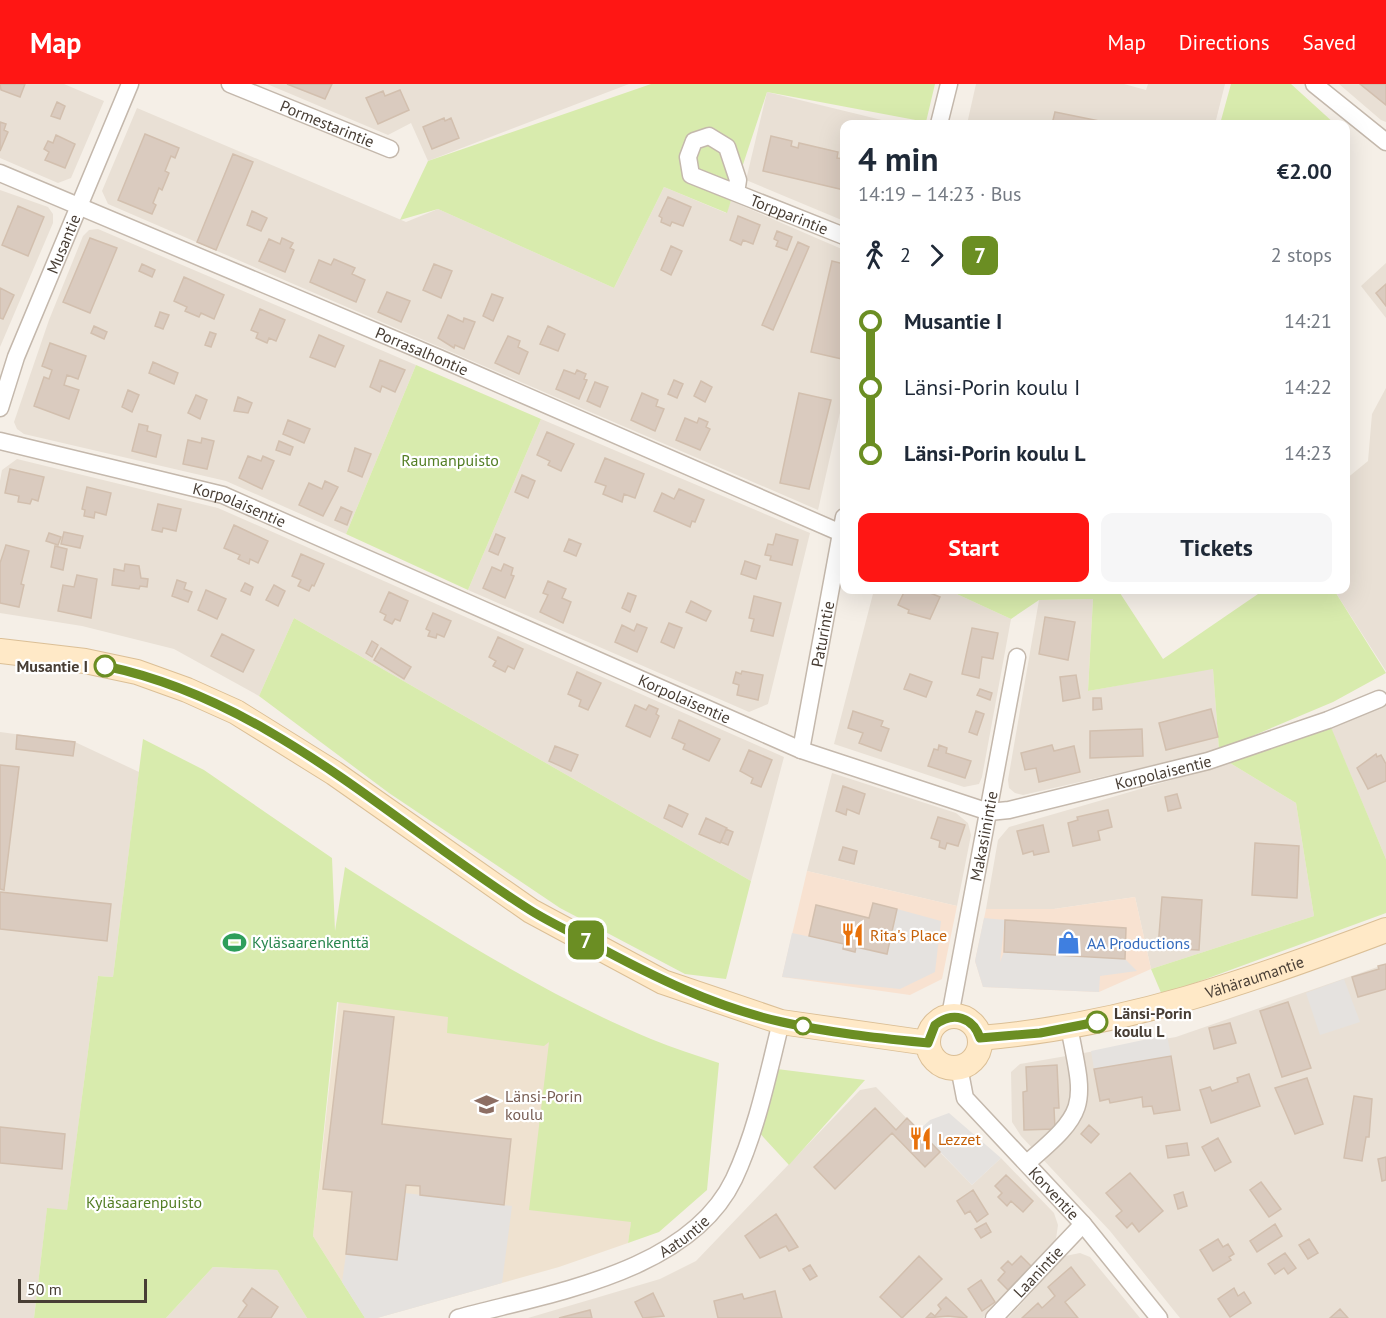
<!DOCTYPE html>
<html lang="en">
<head>
<meta charset="utf-8">
<style>
  body { margin:0; font-family:"PT Sans",sans-serif; background:#f6f6f7; color:#1f2937; height:100vh; display:flex; flex-direction:column; font-size:22px; white-space:nowrap }
  * { box-sizing:border-box; margin:0 }
  p { font-size:20px; color:#747a83 }
  .icon { flex:none; width:33px; height:33px; fill:none; stroke:currentColor; stroke-width:2; stroke-linecap:round; stroke-linejoin:round }
  .map { position:relative; flex:1; overflow:hidden }
  .sheet { position:absolute; left:840px; top:36px; width:510px; height:474px; display:flex; flex-direction:column; background:#fff; border-radius:12px; box-shadow:0 6px 24px #0002 }
  .sheet>* { flex:none }
  .badge { padding:0 12px; border-radius:9px; font-size:21px; line-height:39px }
  .scale { position:absolute; left:18px; bottom:15px; width:129px; box-sizing:border-box; padding-left:6px; border:3px solid #483e35; border-top:0; font-size:16px; line-height:21px; white-space:nowrap; color:#483e35; -webkit-text-stroke:4px #fff; paint-order:stroke }
  .map>.badge { position:absolute; translate:-50% -50%; box-shadow:0 0 0 3px #fff }
  .legs { display:flex; align-items:center; gap:9px; height:66px; padding:0 18px; font-size:20px }
  .legs p { margin-inline-start:auto }
  .head { display:flex; align-items:center; justify-content:space-between; height:102px; padding:0 18px }
  h1 { font-size:33px; font-weight:800; line-height:45px }
  .action { display:flex; gap:12px; margin-top:auto; padding:12px 18px }
  .action a { flex:1; height:69px; border-radius:12px; background:#ff1614; color:#fff; font-size:24px; font-weight:800; line-height:69px; text-align:center }
  .action a+a { background:#f6f6f7; color:#1f2937 }
  ul { padding:0 18px; list-style:none }
  li { display:flex; align-items:center; gap:21px; height:66px; font-size:22px }
  li i { display:grid; place-items:center; width:9px; height:100%; margin:0 8px; background:currentColor }
  li i::after { content:''; width:15px; height:15px; margin:-8px; border:4px solid; border-radius:50%; background:#fff }
  li p { margin-inline-start:auto }
  li:first-child i { background:linear-gradient(#0000 50%,currentColor 0) }
  li:last-child i { background:linear-gradient(currentColor 50%,#0000 0) }
  header { display:flex; align-items:center; gap:36px; box-sizing:border-box; height:84px; padding:0 30px; background:#ff1614; color:#fff }
  header strong { font-size:28px }
  nav { display:flex; gap:33px; margin-inline-start:auto; font-size:21px }
  .map>svg:first-child { display:block }
  .residential { fill:#e9e0d5 }
  .commercial { fill:#f8e2d1 }
  .education { fill:#efe2d0 }
  .green { fill:#d8ebad }
  .parking { fill:#e5e2df }
  .building { fill:#dacbbf; stroke:#d2bfae; stroke-width:1.5 }
  .lines { fill:none; stroke-linecap:round; stroke-linejoin:round }
  .street-casing { stroke:#c4b8ac; stroke-width:19 }
  .secondary-casing { stroke:#dbbf96; stroke-width:26 }
  .street { stroke:#fff; stroke-width:16 }
  .secondary { stroke:#ffe9c7; stroke-width:24 }
  .line-1-casing { stroke:#fff; stroke-width:14 }
  .line-1 { stroke:#6b8e23; stroke-width:9 }
  .stop-1-dot { fill:#fff; stroke:#6b8e23; stroke-width:3 }
  .labels { text-anchor:middle; stroke-width:4.5; stroke-linejoin:round; paint-order:stroke }
  .street-label { font-size:16px; fill:#483e35; stroke:#fff }
  .park-label { font-size:16px; fill:#537e24; stroke:#fff }
  .stop-label { font-size:16px; font-weight:bold; fill:#483e35; stroke:#fff; text-anchor:end }
  .food-label { font-size:16px; fill:#c56008; stroke:#fff; text-anchor:start }
  .leisure-label { font-size:16px; fill:#27864d; stroke:#fff; text-anchor:start }
  .shop-label { font-size:16px; fill:#366cbe; stroke:#fff; text-anchor:start }
  .education-label { font-size:16px; fill:#785e54; stroke:#fff; text-anchor:start }
</style>
</head>
<body>
<header>
<strong>Map</strong>
<nav><a>Map</a><a>Directions</a><a>Saved</a></nav>
</header>
<div class="map">
<svg width="1386" height="1234" viewBox="0 0 1386 1234">
  <rect width="100%" height="100%" fill="#f5efe7"/>
  <path class="residential" d="M0,0H64L104,17L71,94L58,99L0,74Z
    M267,0H629L428,77L411,39L388,51Z
    M976,0H1124L1146,6L1148,0H1225L1215,40H967Z
    M1339,0H1386V38L1381,36Z
    M767,8L898,40H844V137L746,96Z
    M137,24L406,138L438,125L614,204L664,103L726,129L731,117L844,166V311L818,426L108,120L102,107Z
    M0,106L48,123L53,130V139L0,263Z
    M98,145L416,281L346,450L226,397L24,350L17,345L14,338L49,236L83,152L89,146Z
    M1386,179V234L1361,202Z
    M1386,304V587L1334,506H1346V395L1368,377L1372,330Z
    M541,335L810,449L768,620L749,628L468,506Z
    M17,375L218,424L784,673L751,797L294,534L259,612L174,565L82,542L0,529V397L2,386Z
    M874,506H948L1011,535L982,693L979,700L964,703L834,660Z
    M1093,515L1088,607L1213,584L1219,666L1023,711L1015,709L1009,704L1008,696L1039,516Z
    M1386,613V775L1330,642Z
    M0,648L75,658L139,688L113,893L98,892L67,1127L47,1125L34,1234H0Z
    M1230,679L1296,719L1314,832L1151,885L1135,813L1054,825H986L998,756L1009,743Z
    M832,689L956,729L968,739L971,751L957,822L807,787Z
    M1386,880V1234H1180L1110,1147L1021,1052L1012,1038L1011,988L1020,980L1176,953Z
    M876,1003L972,1101L1001,1074L1054,1129L1058,1141L1056,1155L1046,1168L983,1234H528L660,1195L696,1177L860,1006Z
    M1080,1169L1090,1173L1140,1234H1008L1065,1172Z
    M213,1183L277,1186L307,1234H166Z"/>
  <path class="commercial" d="M807,787L957,822L942,895L910,911L782,893Z
    M1135,813L1151,885L1099,908L983,903L975,877L986,825H1054Z"/>
  <path class="education" d="M344,868L590,927L634,1119L628,1159L559,1183L377,1234H365L313,1152Z"/>
  <path class="green" d="M651,0H935L926,38L767,8L727,129L664,103L614,204L438,125L400,136L428,77Z
    M1231,0H1291L1335,40H1220Z
    M416,281L541,335L468,506L346,450Z
    M948,506H1118L1163,575L1258,510L1259,506H1334L1386,589L1333,618L1219,666L1213,585L1088,607L1093,515L1039,516L1011,535Z
    M294,534L751,797L726,895L685,890L560,824L389,709L259,612Z
    M1328,636L1386,775V829L1162,911L1151,885L1314,832L1296,719L1230,679Z
    M143,655L204,686L332,774L335,847L345,783C444,846 543,910 651,955C673,964 696,971 719,979L707,1106L659,1148L628,1159L631,1138L529,1126L549,958L544,962L447,949L448,933L337,918L313,1152L365,1234H307L277,1186L213,1183L166,1234H34L47,1124L67,1126L98,892L113,893Z
    M769,984L865,996L789,1081L754,1043Z"/>
  <path class="parking" d="M897,825L941,837L935,888L900,905L782,893L792,849L844,860L843,865L856,863L887,869Z
    M984,834L1005,836L1000,878L1004,868L1125,875L1137,887L1100,892L1099,908L983,903L975,877Z
    M1344,895L1360,938L1320,951L1306,909Z
    M1167,951L1171,972L1094,985L1091,967Z
    M949,1029L1001,1074L972,1101L919,1046L930,1036Z
    M405,1109L512,1122L502,1199L377,1234H365L342,1198L346,1170L397,1176Z"/>
  <path class="building" d="M0,0H25L20,13L1,6Z
    M287,0H332L325,15Z
    M1360,0H1386V21Z
    M400,6L409,26L378,40L366,14L383,7L385,12Z
    M57,18L65,22L60,35L51,32Z
    M1055,28L1114,40H1052Z
    M444,34L445,37L451,34L459,54L432,65L423,43Z
    M0,38L6,40L4,46L8,48L0,67Z
    M145,50L179,64L175,74L171,72L165,87L169,89L162,106L159,104L153,119L156,121L152,130L118,116Z
    M56,51L75,60L65,84L45,76L49,68L44,65L48,57L53,59Z
    M771,52L792,57L791,62L798,64L799,59L838,68L837,74L844,75V73V106L763,87Z
    M233,70L253,78L216,166L197,158Z
    M668,113L691,123L683,142L672,138L670,142L661,138L662,134L659,132Z
    M18,122L44,133L28,172L2,161Z
    M252,127L267,134L261,147L247,141Z
    M738,132L760,141L753,160L743,156L741,161L730,156Z
    M777,147L792,153L787,166L776,162L778,157L774,155Z
    M90,154L117,164L90,229L63,218Z
    M282,154L293,159L290,164L294,166L285,188L259,177L269,155L280,160Z
    M798,158L809,163L773,246L762,241Z
    M671,162L682,167L671,191L661,186Z
    M334,175L355,184L352,190L365,196L356,218L310,198L319,176L331,181Z
    M832,177L844,180V264L842,275L811,268Z
    M142,180L155,186L152,193L139,187Z
    M434,180L452,187L441,214L423,206Z
    M184,193L224,211L214,235L201,229L199,233L185,227L187,223L174,217Z
    M1386,200V222L1376,209Z
    M0,204L14,211L3,235L0,234Z
    M387,208L410,217L401,238L378,228Z
    M492,210L503,214L493,237L483,232Z
    M260,225L285,236L276,257L269,254L267,259L256,254L258,249L251,246Z
    M160,228L169,231L163,245L155,242Z
    M448,231L463,238L464,234L475,238L464,265L455,261L454,264L438,254Z
    M94,242L107,248L104,255L91,249Z
    M548,242L565,250L558,267L540,260Z
    M210,248L216,250L211,263L205,261Z
    M319,251L344,262L335,283L310,273Z
    M508,252L520,257L518,263L528,268L519,290L495,279Z
    M50,259L86,272L78,295L67,291L64,301L79,306L69,335L34,322L44,293L49,295L52,286L42,282Z
    M380,276L405,286L395,308L382,302L380,308L370,303Z
    M153,278L178,289L174,300L149,289Z
    M564,286L575,290L577,286L586,290L584,295L587,296L579,315L556,305Z
    M674,296L683,300L677,314L668,310Z
    M701,297L712,303L705,318L694,312Z
    M595,298L608,303L600,323L587,317Z
    M128,306L139,311L132,328L122,323Z
    M642,309L658,316L656,322L664,325L655,347L631,336Z
    M799,309L831,316L809,405L780,399Z
    M196,311L207,316L200,335L188,329Z
    M238,313L252,319L248,329L234,327Z
    M685,334L697,339L699,334L708,338L706,343L710,345L700,366L676,356Z
    M288,336L310,345L304,359L283,350Z
    M139,340L148,342L147,347L161,351L156,373L132,367Z
    M547,348L574,360L561,387L548,381L550,377L537,371Z
    M202,354L214,357L207,385L183,380L188,356L201,359Z
    M279,357L293,363L290,371L276,366Z
    M355,364L371,370L362,393L348,387Z
    M248,372L261,377L263,372L274,377L262,405L239,394Z
    M605,374L644,390L635,414L624,410L622,418L603,410L606,402L595,398Z
    M10,385L44,393L38,417L32,415L30,420L18,418L19,412L5,409Z
    M522,391L535,397L528,414L515,408Z
    M325,397L338,403L323,432L299,421L309,399L322,405Z
    M87,403L111,409L106,431L95,428L94,434L84,432L85,426L82,425Z
    M679,405L704,416L695,438L692,437L690,443L654,427L662,409L674,415Z
    M158,420L181,425L176,447L163,444L162,448L152,446Z
    M341,423L352,428L347,441L335,436Z
    M234,441L268,457L258,479L250,475L249,480L238,475L240,471L224,464Z
    M64,448L83,452L80,464L61,460Z
    M49,449L61,453L58,461L46,457Z
    M496,450L505,454L498,471L489,467Z
    M776,450L798,456L792,481L770,476L771,472L765,471L768,460L773,461Z
    M569,455L581,460L576,472L564,467Z
    M6,461L29,467L21,500L24,501L19,523L0,519V479Z
    M55,462L67,465L63,486L51,483Z
    M301,470L324,480L314,502L312,501L309,507L298,502L301,496L292,492Z
    M745,477L760,482L756,495L741,490Z
    M125,480L139,482L141,494L148,495L147,503L140,502L139,505L112,501L114,485L124,487Z
    M504,480L513,484L511,491L514,492L505,514L483,504L492,483L501,487Z
    M77,491L97,495L91,534L58,527L63,501L74,503Z
    M177,496L186,499L184,505L192,508L188,518L172,512Z
    M548,497L566,505L562,514L571,518L563,539L540,528L548,511L543,509Z
    M245,499L253,503L250,511L241,507Z
    M274,501L285,507L278,522L266,516Z
    M206,506L226,515L217,535L198,526Z
    M905,506H923L940,513L930,535L908,529L909,526L898,521Z
    M389,508L408,517L400,537L395,535L392,540L384,536L386,531L380,528Z
    M628,509L636,512L630,528L622,524Z
    M754,512L781,519L773,552L751,547L754,535L749,534Z
    M691,517L711,527L706,537L686,528Z
    M433,529L451,537L444,553L437,550L436,554L428,552L430,547L426,545Z
    M1045,533L1075,538L1068,576L1039,570Z
    M669,539L682,544L674,564L661,558Z
    M637,540L647,544L637,568L615,558L622,541L634,547Z
    M972,544L998,549L993,575L982,573L979,594L962,590Z
    M222,550L254,566L243,588L211,572Z
    M498,553L523,565L514,585L508,582L505,588L493,582L496,577L489,573Z
    M372,557L378,561L372,573L366,569Z
    M381,564L411,583L404,595L374,576Z
    M742,587L763,591L758,616L737,611L739,601L733,599L736,588L741,590Z
    M577,588L601,599L588,626L579,622L581,616L568,610Z
    M910,590L932,598L926,613L904,605Z
    M1076,591L1080,614L1063,617L1060,593Z
    M980,605L992,609L990,616L977,611Z
    M1093,614H1101L1102,625L1093,626Z
    M635,621L646,626L649,621L658,625L656,630L659,632L650,653L626,642Z
    M1211,625L1218,653L1166,666L1159,639Z
    M853,627L883,637L881,642L889,645L881,667L859,659L863,649L848,644Z
    M976,627L984,630L977,651L969,648Z
    M679,636L720,655L709,677L683,665L685,660L672,654Z
    M1142,645L1143,672L1090,674V647Z
    M17,651L75,658L73,672L16,665Z
    M939,661L947,664L946,669L971,677L965,694L928,682L934,665L938,666Z
    M1052,661L1054,667L1074,662L1080,688L1039,698L1036,684L1025,686L1021,669Z
    M555,662L578,671L571,687L549,677Z
    M749,666L772,676L761,703L751,699L753,694L740,687Z
    M1376,670L1377,673L1381,671L1386,680V697L1368,705L1357,684Z
    M0,681L19,683L4,806L0,805Z
    M843,702L865,710L859,730L847,725L846,731L836,727Z
    M1177,710L1181,724L1168,727L1165,713Z
    M669,721L688,730L682,743L664,734Z
    M1108,726L1112,743L1098,747L1100,756L1073,762L1068,739L1078,736L1077,733Z
    M938,733L965,741L958,762L947,759L945,765L939,763L940,757L931,754Z
    M706,734L727,744L720,759L699,750Z
    M1043,741L1049,768L1034,771L1033,767L1023,770L1017,747Z
    M726,745L733,748L728,761L721,758Z
    M1255,759L1299,762L1297,814L1252,811Z
    M843,763L857,767L854,780L839,776Z
    M0,808L111,820L107,857L0,845Z
    M1162,813L1202,816L1199,866L1158,864Z
    M873,819L897,825L887,870L856,863L855,868L843,865L844,860L809,852L816,821L869,834Z
    M1005,836L1126,844L1125,875L1004,868Z
    M1386,880V905L1358,913L1352,893L1379,885L1378,882Z
    M1288,918L1311,984L1282,993L1260,927Z
    M344,927L394,933L382,1040L511,1055L504,1121L420,1111V1102L406,1101L397,1176L346,1170L352,1108L323,1105Z
    M1230,939L1236,959L1214,965L1209,944Z
    M1171,972L1180,1026L1154,1030L1152,1022L1143,1023L1142,1013L1110,1019L1109,1015L1100,1017L1094,985Z
    M1057,981L1059,1024H1054L1055,1045L1024,1046L1023,1008L1027,1007L1026,983Z
    M1249,990L1260,1022L1211,1039L1200,1006L1210,1003L1212,1007L1238,998L1237,994Z
    M1307,994L1323,1040L1295,1050L1275,1004Z
    M1354,1012L1372,1015L1369,1053H1366L1362,1077L1344,1074Z
    M875,1024L896,1046L907,1034L940,1068L925,1083L892,1049L835,1105L814,1083Z
    M1089,1041L1099,1050L1091,1059L1081,1050Z
    M0,1043L65,1050L62,1085L0,1079Z
    M1218,1054L1231,1078L1215,1087L1202,1063Z
    M1187,1059L1189,1071L1168,1074L1166,1062Z
    M1386,1073V1096L1382,1097L1378,1075Z
    M1130,1089L1163,1127L1139,1148L1132,1139L1127,1144L1116,1132L1122,1127L1106,1109Z
    M1006,1091L1033,1117L1023,1128L1011,1117L1007,1122L998,1113L1002,1109L995,1102Z
    M1261,1098L1281,1125L1269,1133L1250,1106Z
    M973,1106L988,1130L977,1138L970,1127L965,1130L957,1117Z
    M1183,1108L1187,1122L1178,1125L1174,1111Z
    M776,1130L798,1163L789,1167L786,1162L760,1174L745,1152Z
    M986,1139L991,1148L981,1154L975,1145Z
    M1275,1140L1282,1152L1257,1168L1250,1157Z
    M1218,1155L1223,1163L1228,1160L1234,1170L1229,1173L1231,1176L1213,1187L1200,1166Z
    M1309,1155L1318,1169L1308,1175L1299,1161Z
    M1285,1169L1296,1184L1288,1190L1284,1184L1275,1190L1268,1180Z
    M919,1172L942,1195L902,1234L880,1213Z
    M1021,1172L1032,1183L1008,1206L998,1196L1005,1188L1001,1184L1008,1177L1012,1181Z
    M810,1181L817,1192L810,1196L803,1185Z
    M1071,1183L1085,1201L1065,1218L1078,1234H1022L1038,1219L1042,1224L1055,1212L1048,1203Z
    M981,1196L995,1218L982,1227L968,1205Z
    M252,1204L278,1223L271,1234H238L247,1221L243,1217Z
    M1234,1204L1238,1212L1244,1208L1251,1219L1230,1233L1218,1215Z
    M775,1207L782,1234H718L714,1217L742,1210L744,1215Z
    M653,1209L664,1232L643,1234L635,1218Z
    M946,1213L967,1233L966,1234L948,1232L926,1234L931,1229L935,1232L941,1225L938,1221Z
    M1340,1225L1348,1234H1330Z
    M590,1226L592,1234H559Z"/>
  <g class="lines">
    <defs>
      <g id="street">
        <path id="s1" d="M230,0L390,65"/>
        <path d="M1314,0L1386,58"/>
        <path d="M939,40L949,0"/>
        <path id="s2" d="M0,89L439,274L841,449"/>
        <path id="s3" d="M736,109L738,96L727,63L709,52L694,57L688,73L691,91L844,152"/>
        <path id="s4" d="M0,324L16,273L130,0"/>
        <path id="s5" d="M0,357L223,411L801,666L989,728L1009,726L1208,677L1328,636L1379,615"/>
        <path id="s6" d="M801,666L844,433"/>
        <path id="s7" d="M950,932L1017,573"/>
        <path id="s8" d="M959,983L965,1014L1083,1140L1159,1234"/>
        <path d="M1027,1079C1089,1026 1085,1022 1069,943"/>
        <path id="s9" d="M458,1234C549,1209 689,1189 734,1095C757,1046 768,990 781,938"/>
        <path id="s10" d="M994,1234L1083,1140"/>
      </g>
      <g id="secondary">
        <path d="M0,567L85,577L137,588L187,606L236,628L334,689L531,827L663,898L781,938L928,959"/>
        <circle cx="954" cy="958" r="26"/>
        <path id="s11" d="M980,954C1124,942 1251,897 1386,846"/>
      </g>
    </defs>
    <use href="#street" class="street-casing"/>
    <use href="#secondary" class="secondary-casing"/>
    <use href="#street" class="street"/>
    <use href="#secondary" class="secondary"/>
  </g>
  <g class="lines">
    <defs>
      <path id="line-1" d="M105,582C270,616 392,739 530,826C549,838 571,848 591,859C652,892 714,923 782,938C830,949 880,954 928,959L935,941C953,927 973,933 980,954L1040,949L1097,938"/>
    </defs>
    <use href="#line-1" class="line-1-casing"/>
    <use href="#line-1" class="line-1"/>
  </g>
  <defs>
    <symbol id="restaurant-bare" viewBox="-9 -9 18 18"><path d="M-5-6h1v4h1v-4h1v4h1v-4h1v5L-1.5 .5V6h-2V.5L-5-1ZM5-6V6H3V1.5H1.5Q1.5-4 5-6Z" fill="#e8710a" stroke="#fff" stroke-width="2.5" paint-order="stroke"/></symbol>
    <symbol id="stadium-bare" viewBox="-9 -9 18 18"><path d="M0-5a6.5 5 0 1 0 0 10a6.5 5 0 1 0 0-10ZM-3.5-1.8h7v3.6h-7Z" fill="#2e9e5b" stroke="#fff" stroke-width="2.5" paint-order="stroke"/></symbol>
    <symbol id="shop-bare" viewBox="-9 -9 18 18"><path d="M-5-2.5h2.3a2.7 3.5 0 0 1 5.4 0H5L5.5 6h-11ZM-1.5-2.5h3a1.5 2.3 0 0 0-3 0Z" fill="#3f7fe0" stroke="#fff" stroke-width="2.5" paint-order="stroke"/></symbol>
    <symbol id="school-bare" viewBox="-9 -9 18 18"><path d="M0-5L7-2L0 1L-7-2ZM-4 1L0 2.5L4 1V4Q0 6-4 4Z" fill="#8d6e63" stroke="#fff" stroke-width="2.5" paint-order="stroke"/></symbol>
  </defs>
  <g fill-rule="evenodd">
    <use href="#restaurant-bare" x="836" y="834" width="33" height="33"/>
    <use href="#stadium-bare" x="218" y="842" width="33" height="33"/>
    <use href="#shop-bare" x="1052" y="842" width="33" height="33"/>
    <use href="#school-bare" x="470" y="1004" width="33" height="33"/>
    <use href="#restaurant-bare" x="904" y="1038" width="33" height="33"/>
  </g>
  <g class="stop-1-dot">
    <circle cx="105" cy="582" r="10"/>
    <circle cx="1097" cy="938" r="10"/>
    <circle cx="803" cy="942" r="8"/>
  </g>
  <g class="labels">
    <g class="street-label">
      <text dy="6" stroke="none"><textPath href="#s1" startOffset="105">Pormestarintie</textPath></text>
      <text dy="6" stroke="none"><textPath href="#s3" startOffset="226">Torpparintie</textPath></text>
      <text dy="6" stroke="none"><textPath href="#s4" startOffset="176">Musantie</textPath></text>
      <text dy="6" stroke="none"><textPath href="#s2" startOffset="458">Porrasalhontie</textPath></text>
      <text dy="6" stroke="none"><textPath href="#s5" startOffset="248">Korpolaisentie</textPath></text>
      <text dy="6" stroke="none"><textPath href="#s6" startOffset="118">Paturintie</textPath></text>
      <text dy="6" stroke="none"><textPath href="#s5" startOffset="734">Korpolaisentie</textPath></text>
      <text dy="6" stroke="none"><textPath href="#s5" startOffset="1238">Korpolaisentie</textPath></text>
      <text dy="6" stroke="none"><textPath href="#s7" startOffset="183">Makasiinintie</textPath></text>
      <text dy="6" stroke="none"><textPath href="#s11" startOffset="282">Vähäraumantie</textPath></text>
      <text dy="6" stroke="none"><textPath href="#s8" startOffset="162">Korventie</textPath></text>
      <text dy="6" stroke="none"><textPath href="#s9" startOffset="242">Aatuntie</textPath></text>
      <text dy="6" stroke="none"><textPath href="#s10" startOffset="64">Laanintie</textPath></text>
    </g>
    <g class="park-label">
      <text x="450" y="382">Raumanpuisto</text>
      <text x="144" y="1124">Kyläsaarenpuisto</text>
    </g>
    <g class="stop-label">
      <text x="88" y="588">Musantie I</text>
      <text x="1114" y="935" text-anchor="start">Länsi-Porin<tspan x="1114" dy="18">koulu L</tspan></text>
    </g>
    <g class="food-label">
      <text x="870" y="857">Rita's Place</text>
      <text x="938" y="1061">Lezzet</text>
    </g>
    <g class="leisure-label">
      <text x="252" y="864">Kyläsaarenkenttä</text>
    </g>
    <g class="shop-label">
      <text x="1087" y="865">AA Productions</text>
    </g>
    <g class="education-label">
      <text x="505" y="1018">Länsi-Porin<tspan x="505" dy="18">koulu</tspan></text>
    </g>
  </g>
</svg>
<div class="scale">50 m</div>
<b class="badge" style="left:586px;top:856px;background:#6b8e23;color:#fff">7</b>
<section class="sheet">
<div class="head"><div><h1>4 min</h1><p>14:19 – 14:23 · Bus</p></div><b>€2.00</b></div>
<div class="legs"><svg class="icon" aria-label="walk" viewBox="0 0 24 24"><circle cx="13" cy="4" r="2"/><path d="M13 8l-2 6 4 7M11 14l-3 7M7 12l3-4h3l4 4"/></svg>2<svg class="icon" aria-label="forward" viewBox="0 0 24 24"><path d="M9 5l7 7-7 7"/></svg><b class="badge" style="background:#6b8e23;color:#fff">7</b><p>2 stops</p></div>
<ul>
<li><i style="color:#6b8e23"></i><b>Musantie I</b><p>14:21</p></li>
<li><i style="color:#6b8e23"></i><span>Länsi-Porin koulu I</span><p>14:22</p></li>
<li><i style="color:#6b8e23"></i><b>Länsi-Porin koulu L</b><p>14:23</p></li>
</ul>
<div class="action"><a>Start</a><a>Tickets</a></div>
</section>
</div>
</body>
</html>
